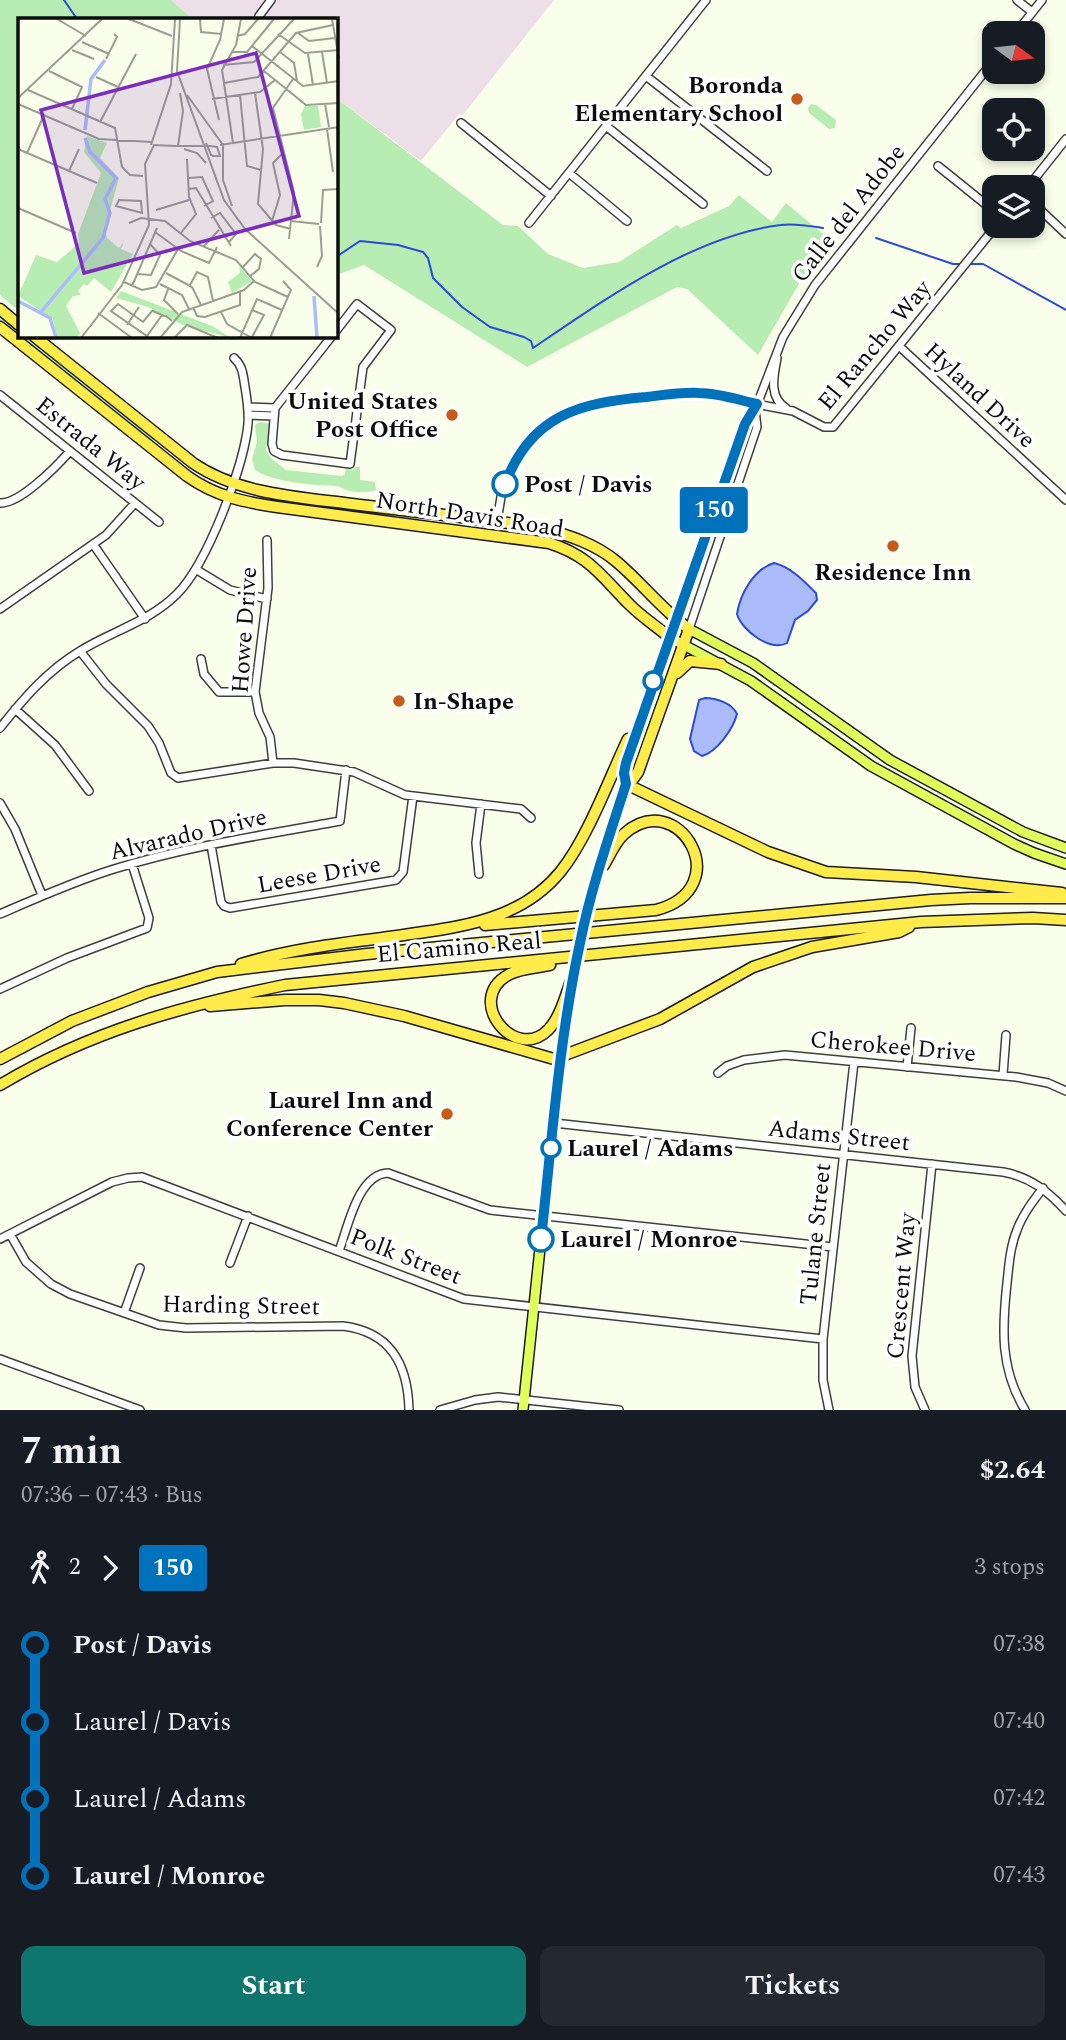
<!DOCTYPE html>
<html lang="en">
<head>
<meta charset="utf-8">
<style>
  body { margin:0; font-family:Spectral,serif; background:#242831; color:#f1f3f6; height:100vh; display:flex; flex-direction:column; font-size:26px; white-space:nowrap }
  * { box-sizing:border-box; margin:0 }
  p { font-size:23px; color:#9ea1a6 }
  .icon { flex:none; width:38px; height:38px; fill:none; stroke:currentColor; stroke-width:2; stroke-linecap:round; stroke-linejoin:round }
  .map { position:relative; height:1410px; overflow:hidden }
  .drawer { display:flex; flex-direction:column; background:#171b24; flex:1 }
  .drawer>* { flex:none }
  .badge { padding:0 14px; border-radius:5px; font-size:24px; line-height:46px }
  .needle { width:46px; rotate:105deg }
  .tools { position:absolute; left:982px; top:21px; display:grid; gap:14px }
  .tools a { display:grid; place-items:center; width:63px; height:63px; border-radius:14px; background:#171b24; box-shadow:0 4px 10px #0003; font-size:35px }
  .map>.badge { position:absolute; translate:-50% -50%; box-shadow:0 0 0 4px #fff }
  .legs { display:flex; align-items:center; gap:10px; height:77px; padding:0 21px; font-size:23px }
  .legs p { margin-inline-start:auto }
  .headline { display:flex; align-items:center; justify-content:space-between; height:119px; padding:0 21px }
  h1 { font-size:38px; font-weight:700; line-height:52px }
  .action { display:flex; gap:14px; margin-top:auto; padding:14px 21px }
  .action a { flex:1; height:80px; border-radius:14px; background:#0f766e; color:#fff; font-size:28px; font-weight:700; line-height:80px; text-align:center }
  .action a+a { background:#242831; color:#f1f3f6 }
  ul { padding:0 21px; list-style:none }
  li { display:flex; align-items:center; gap:24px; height:77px; font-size:26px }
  li i { display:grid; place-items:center; width:10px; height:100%; margin:0 9px; background:currentColor }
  li i::after { content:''; width:18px; height:18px; margin:-9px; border:5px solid; border-radius:50%; background:#171b24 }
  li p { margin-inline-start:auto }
  li:first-child i { background:linear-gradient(#0000 50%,currentColor 0) }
  li:last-child i { background:linear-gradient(currentColor 50%,#0000 0) }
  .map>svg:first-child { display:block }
  .industrial { fill:#ecdfe8 }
  .green { fill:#b7ecb2 }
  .water { fill:#abbbfb; stroke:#2c4ad8; stroke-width:2 }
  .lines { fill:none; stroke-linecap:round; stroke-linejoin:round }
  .stream { stroke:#2c4ad8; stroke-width:2 }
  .minor-casing { stroke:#3f3f3f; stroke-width:10 }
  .major-casing { stroke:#1d1d1d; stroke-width:12 }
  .highway-casing { stroke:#1d1d1d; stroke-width:13 }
  .minor { stroke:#fff; stroke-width:7 }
  .major { stroke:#e0ff5b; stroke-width:9 }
  .highway { stroke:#ffeb49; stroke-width:10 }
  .highway-bridge-casing { stroke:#1d1d1d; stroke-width:13; stroke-linecap:butt }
  .highway-bridge { stroke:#ffeb49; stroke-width:10 }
  .line-1-casing { stroke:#fff; stroke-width:16 }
  .line-1 { stroke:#0072bc; stroke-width:10 }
  .poi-dot { fill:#c75c1a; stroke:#fff; stroke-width:2.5 }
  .stop-1-dot { fill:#fff; stroke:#0072bc; stroke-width:3.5 }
  .labels { text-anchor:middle; stroke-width:7; stroke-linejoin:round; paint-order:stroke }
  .poi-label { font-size:24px; font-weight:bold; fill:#0c0c0c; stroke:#fff; text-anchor:end }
  .street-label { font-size:24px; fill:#0c0c0c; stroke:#fff }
  .stop-label { font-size:24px; font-weight:bold; fill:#0c0c0c; stroke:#fff; text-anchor:start }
  .inset-river { fill:none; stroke:#abbbfb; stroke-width:3.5 }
  .inset-road { fill:none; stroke:#9b9e92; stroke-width:2 }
  .view { fill:#7b2cbf; fill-opacity:0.15; stroke:#7b2cbf; stroke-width:3.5 }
  .inset-edge { fill:none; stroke:#0c0c0c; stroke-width:3.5 }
</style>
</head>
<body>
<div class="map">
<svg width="1066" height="1410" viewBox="0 0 1066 1410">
  <rect width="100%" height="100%" fill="#faffeb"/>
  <path class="industrial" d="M171,0H554L462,116L459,114L421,161L336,98V19H193Z"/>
  <path class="green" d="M0,0H171L193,19H19V311L0,295Z
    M336,98L503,225L518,226L548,254L583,268L619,262L677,225L681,228L729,206L739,195L772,222L786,203L833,242L803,277L758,355L687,289L677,287L527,367L364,265L336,275Z
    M811,104L816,105L836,120L835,128L829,129L809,113L808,108Z
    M0,315L19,331V336H26L155,438L152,442L0,322Z
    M260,422L270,424L266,450L271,458L286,470L342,476L345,474L346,469L354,470L355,467H360V480L375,482L376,491C363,492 350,494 338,486C314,485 275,483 255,470L252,459L257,442L255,425Z"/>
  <path class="water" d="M774,563C791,567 804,581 816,593L817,600L808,611L795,620L787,643C771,652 742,631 737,614C740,594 754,569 774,563Z
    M705,698C716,698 732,703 737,714C733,729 717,752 702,756L694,751L690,739L699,700Z"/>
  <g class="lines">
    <path class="stream" d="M64,0L77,19
      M876,238L953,264H962
      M336,257L360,241L398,245L423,252L428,258L433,278L462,307L490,327L524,337L531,341L533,348C604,300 694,235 781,225C794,223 810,226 823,228
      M971,264H983L1066,310"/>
    <defs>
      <path id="minor" d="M1017,0L1032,12
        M259,16L271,0
        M1016,33L1042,0
        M646,76L767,171
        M461,123L551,196
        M606,126L703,204
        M938,166L994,211
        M569,173L627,221
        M1028,187L1066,139
        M1032,202L1066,234
        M529,223L706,0
        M332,336L275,408L272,444L274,451L282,455L350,464L363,367L391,330L357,304L336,331
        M900,347L1066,500
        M777,358C774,375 768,397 786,408
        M0,395L159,522
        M248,407L275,408
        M248,415L274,416
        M0,503C20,504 57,466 70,451
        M497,521L502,491L510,470L528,443L553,421L584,406L609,401L698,393L793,411L824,427H833L996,226
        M267,540L268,588L255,692L259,713L270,737L273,763
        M93,544L145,619
        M197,570L230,590L267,599
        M0,609L106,535L135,503
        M676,619L745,424L755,410L783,337L815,285L994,60
        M689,629L757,427L755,410
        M80,651L106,684L148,726L159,743L171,773L178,778L273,763H294L354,772L405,795L521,809L531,818
        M201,659L204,674L219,692H255
        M15,709L55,745L89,791
        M0,728C24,698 47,671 80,651C112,631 149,622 177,594C207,564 244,467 248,424C249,411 247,399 245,387C243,375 243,366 234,358
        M0,803L15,829L42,895
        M211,845L221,902L224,906L230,908L396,880L403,872L413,796
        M479,874L476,843L481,804
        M0,914C37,898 75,881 114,869C188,846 264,835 340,821L346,770
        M0,989L67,958L147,928L149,918L132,864
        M907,1067L911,1028
        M718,1073L727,1066L744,1060L785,1055L1016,1077L1048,1083L1066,1091
        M1003,1075L1006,1035
        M554,1123L1003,1172C1030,1177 1048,1191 1066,1211
        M10,1234L26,1262L51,1284L70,1294L159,1325L186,1328L343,1326C391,1332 408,1365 409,1410
        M0,1239L112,1182L128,1178L142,1177L464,1299L823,1339
        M339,1251C348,1227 358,1174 388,1173L490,1210L833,1247
        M230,1263L248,1216
        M124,1313L140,1268
        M0,1359L140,1410
        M440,1410L475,1400L498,1397L619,1410
        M829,1410L823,1380V1339L854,1062
        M925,1410L915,1387L912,1356L932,1164
        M1025,1410C1000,1369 1002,1329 1007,1283C1009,1265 1010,1247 1017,1230C1023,1214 1033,1201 1043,1188"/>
      <path id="major" d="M676,619L669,637L751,681L871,766L1014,844L1034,853L1066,864
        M689,629L753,663L890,760L1023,832L1066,848
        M523,1410L560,1058L570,994"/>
      <path id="highway" d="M0,309L19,325
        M0,327L187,476C215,496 243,502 277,507L549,543C590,556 601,576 630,605C642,617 656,626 669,637L626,763L624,773L626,784L589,902
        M34,336L193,463C238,494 298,497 352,504C415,512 479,518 542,528C568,535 596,544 617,562C642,583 662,610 689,629L638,772L633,779L626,784
        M677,673L690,661L721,664
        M626,784L768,852L826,872L916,877L1062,893
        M485,925L656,910C739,888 678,785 624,834C615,842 610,855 604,865
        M241,964C288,950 334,944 382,938C446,928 517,926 561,871C588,837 609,779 628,739
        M550,965C537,968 520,968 508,975C464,1000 515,1063 548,1030C561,1017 566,993 573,976
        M210,1006L285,1000H319L344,1003L404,1016L554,1059L660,1019L753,967L812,947L899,932L909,927
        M0,1059L72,1021L148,992L217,972L367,954L931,900L970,898H1066
        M0,1085C90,1031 183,1006 285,985L921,922L1033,918L1066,920"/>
    </defs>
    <use href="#minor" class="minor-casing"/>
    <use href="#major" class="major-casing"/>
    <use href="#highway" class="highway-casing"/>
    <use href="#minor" class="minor"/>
    <use href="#major" class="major"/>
    <use href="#highway" class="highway"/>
    <defs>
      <path id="highway-bridge" d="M573,976L589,902"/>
    </defs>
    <use href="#highway-bridge" class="highway-bridge-casing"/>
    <use href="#highway-bridge" class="highway-bridge"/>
  </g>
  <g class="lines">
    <defs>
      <path id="line-1" d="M505,484C531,415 579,403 646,397C663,395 681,392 699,393C718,393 739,400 757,404L745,424L626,763L624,773L626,784C609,837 591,888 580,943C559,1040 552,1140 541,1239"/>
    </defs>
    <use href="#line-1" class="line-1-casing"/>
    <use href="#line-1" class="line-1"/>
  </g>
  <g class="poi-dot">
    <circle cx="797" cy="99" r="7"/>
    <circle cx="452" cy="415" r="7"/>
    <circle cx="893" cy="546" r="7"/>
    <circle cx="399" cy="701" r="7"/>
    <circle cx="447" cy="1114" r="7"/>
  </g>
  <g class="stop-1-dot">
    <circle cx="505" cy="484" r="12"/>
    <circle cx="653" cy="681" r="9"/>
    <circle cx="551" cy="1148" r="9"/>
    <circle cx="541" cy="1239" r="12"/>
  </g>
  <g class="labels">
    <g class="poi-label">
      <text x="783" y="93">Boronda<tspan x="783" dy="28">Elementary School</tspan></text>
      <text x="438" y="409">United States<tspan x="438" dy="28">Post Office</tspan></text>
      <text x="893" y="580" text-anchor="middle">Residence Inn</text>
      <text x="413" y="709" text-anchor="start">In-Shape</text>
      <text x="433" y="1108">Laurel Inn and<tspan x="433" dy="28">Conference Center</tspan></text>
    </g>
    <g class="street-label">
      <text transform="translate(848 213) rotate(-52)" y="8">Calle del Adobe</text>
      <text transform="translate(874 345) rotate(-50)" y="8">El Rancho Way</text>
      <text transform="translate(980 395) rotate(43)" y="8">Hyland Drive</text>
      <text transform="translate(91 443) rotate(39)" y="8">Estrada Way</text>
      <text transform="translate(470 514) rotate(9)" y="8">North Davis Road</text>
      <text transform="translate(244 630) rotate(-86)" y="8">Howe Drive</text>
      <text transform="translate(188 834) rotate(-13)" y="8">Alvarado Drive</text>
      <text transform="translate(319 874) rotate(-10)" y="8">Leese Drive</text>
      <text transform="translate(459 947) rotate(-5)" y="8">El Camino Real</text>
      <text transform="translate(893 1046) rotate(5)" y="8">Cherokee Drive</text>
      <text transform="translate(839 1135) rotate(6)" y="8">Adams Street</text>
      <text transform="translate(815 1234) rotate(-84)" y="8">Tulane Street</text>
      <text transform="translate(406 1256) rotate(21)" y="8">Polk Street</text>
      <text transform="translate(901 1286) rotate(-85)" y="8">Crescent Way</text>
      <text transform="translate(241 1305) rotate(1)" y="8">Harding Street</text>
    </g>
    <g class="stop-label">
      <text x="524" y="492">Post / Davis</text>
      <text x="567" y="1156">Laurel / Adams</text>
      <text x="560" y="1247">Laurel / Monroe</text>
    </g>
  </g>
  <g transform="translate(18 18)">
    <rect width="320" height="320" fill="#faffeb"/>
    <path d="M287,88H300L303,109L286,112L283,96ZM69,118L89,125L82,140L101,160L87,210L89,220L101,230L106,224L103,231L115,236L93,274L76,260L69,268L66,266L60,273L63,277L55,278L48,288L62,315L59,320H39L35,301L0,278L18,237L39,244L61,225L60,216L83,155L66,134ZM221,248L234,263L214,275L210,264L222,255ZM103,273L194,308L213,320L165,307L130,289L98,280Z" fill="#b7ecb2"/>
    <path class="inset-river" d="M67,112L73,61L87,42M296,278L299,320M0,283L32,300L38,320M23,294L85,220L92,195L87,181L98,160L72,134L67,120"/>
    <path class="inset-road" d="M39,1L68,18M111,1L154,18M162,1L159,53L206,182L227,211L321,296M182,1L183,14L204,16M314,1L321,41M280,15L291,23L317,20M260,16L287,35L321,32M219,18L227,16L240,1M64,24L91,36M234,28L285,68L321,63M54,32L76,41M213,34H229L256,1M262,34L276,45L279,63M304,34L309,65M290,36L295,67M88,41L99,19L96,16M205,47L236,44L276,1M31,53L64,69L54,91M246,53L288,87L321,85M78,59L100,69M206,65L240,59L278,15L315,7M10,72L97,110L104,149L112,157L125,158M237,75L245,131L240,186L258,207L273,211M169,77L205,127V162L214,188M222,77L229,148L243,152M0,80L84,1M194,81L242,74L257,62M0,86L81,121L134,124M307,86L311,109M201,102L189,51L202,22L206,1M82,104L118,36M309,111L315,154M215,125L204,52L218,27L223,1M133,127L153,66L157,1M202,127L321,109M160,128L165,93L162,75M0,131L79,165M166,131L179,135L188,145M9,135L26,97M51,153L61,131M171,160L184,159L195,183L186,188M170,171L178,170L213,228M101,182L123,183L124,195L98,188ZM0,190L58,215M138,192L171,182M193,200L202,195L218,216L211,224M254,203L262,177L255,145L265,135M273,203L301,206M111,205L123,200L147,203L172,223L218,242L237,264L270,279M303,205L305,172L321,171M137,214L163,233L191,245L199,229M162,216L178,196L171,179L169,141M271,221L276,174L255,90L275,61M185,229L201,212M225,249L237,236L243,241L241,251L232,258M299,249L304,238L302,208M148,255L174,269L183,287M119,256L133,257L142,237L132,226M106,264L124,272L138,269L160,231M142,266L164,277L171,291M172,267L179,254L190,259L195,283M114,268L139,210M150,271L146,282L160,296M175,289L179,298L187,299L222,287V274M203,294L209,306L234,320M80,295L114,320M144,297L129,318L93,293L100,286L125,304L134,293H135L144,297L146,298H148L154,303M109,307L121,289M234,319L246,297L234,292M63,320L104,267L131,207L127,146L136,127L157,128H192L199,129L202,138H195L193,137L191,132L188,125M142,320L164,294L226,272L236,263M156,320L169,307L200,320M222,320L239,281L264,292M252,320L273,272L265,263"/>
    <path class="view" d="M238,35L281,198L66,255L23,92Z"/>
    <rect width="320" height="320" class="inset-edge"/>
  </g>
</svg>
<div class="tools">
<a><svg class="needle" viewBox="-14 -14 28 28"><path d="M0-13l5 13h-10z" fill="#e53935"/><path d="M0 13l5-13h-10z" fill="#9ea1a6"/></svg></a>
<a><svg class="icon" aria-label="locate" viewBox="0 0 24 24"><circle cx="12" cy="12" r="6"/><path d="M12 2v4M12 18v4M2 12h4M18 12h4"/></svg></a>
<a><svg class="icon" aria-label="layers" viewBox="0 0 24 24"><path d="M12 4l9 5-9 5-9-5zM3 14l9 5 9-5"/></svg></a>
</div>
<b class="badge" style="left:714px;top:510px;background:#0072bc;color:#fff">150</b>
</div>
<section class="drawer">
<div class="headline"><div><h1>7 min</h1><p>07:36 – 07:43 · Bus</p></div><b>$2.64</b></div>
<div class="legs"><svg class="icon" aria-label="walk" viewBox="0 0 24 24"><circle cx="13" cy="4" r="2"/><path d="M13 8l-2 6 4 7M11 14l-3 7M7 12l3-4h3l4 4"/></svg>2<svg class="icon" aria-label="forward" viewBox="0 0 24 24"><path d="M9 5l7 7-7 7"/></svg><b class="badge" style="background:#0072bc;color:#fff">150</b><p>3 stops</p></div>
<ul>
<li><i style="color:#0072bc"></i><b>Post / Davis</b><p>07:38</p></li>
<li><i style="color:#0072bc"></i><span>Laurel / Davis</span><p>07:40</p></li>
<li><i style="color:#0072bc"></i><span>Laurel / Adams</span><p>07:42</p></li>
<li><i style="color:#0072bc"></i><b>Laurel / Monroe</b><p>07:43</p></li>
</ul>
<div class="action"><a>Start</a><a>Tickets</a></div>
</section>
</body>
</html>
